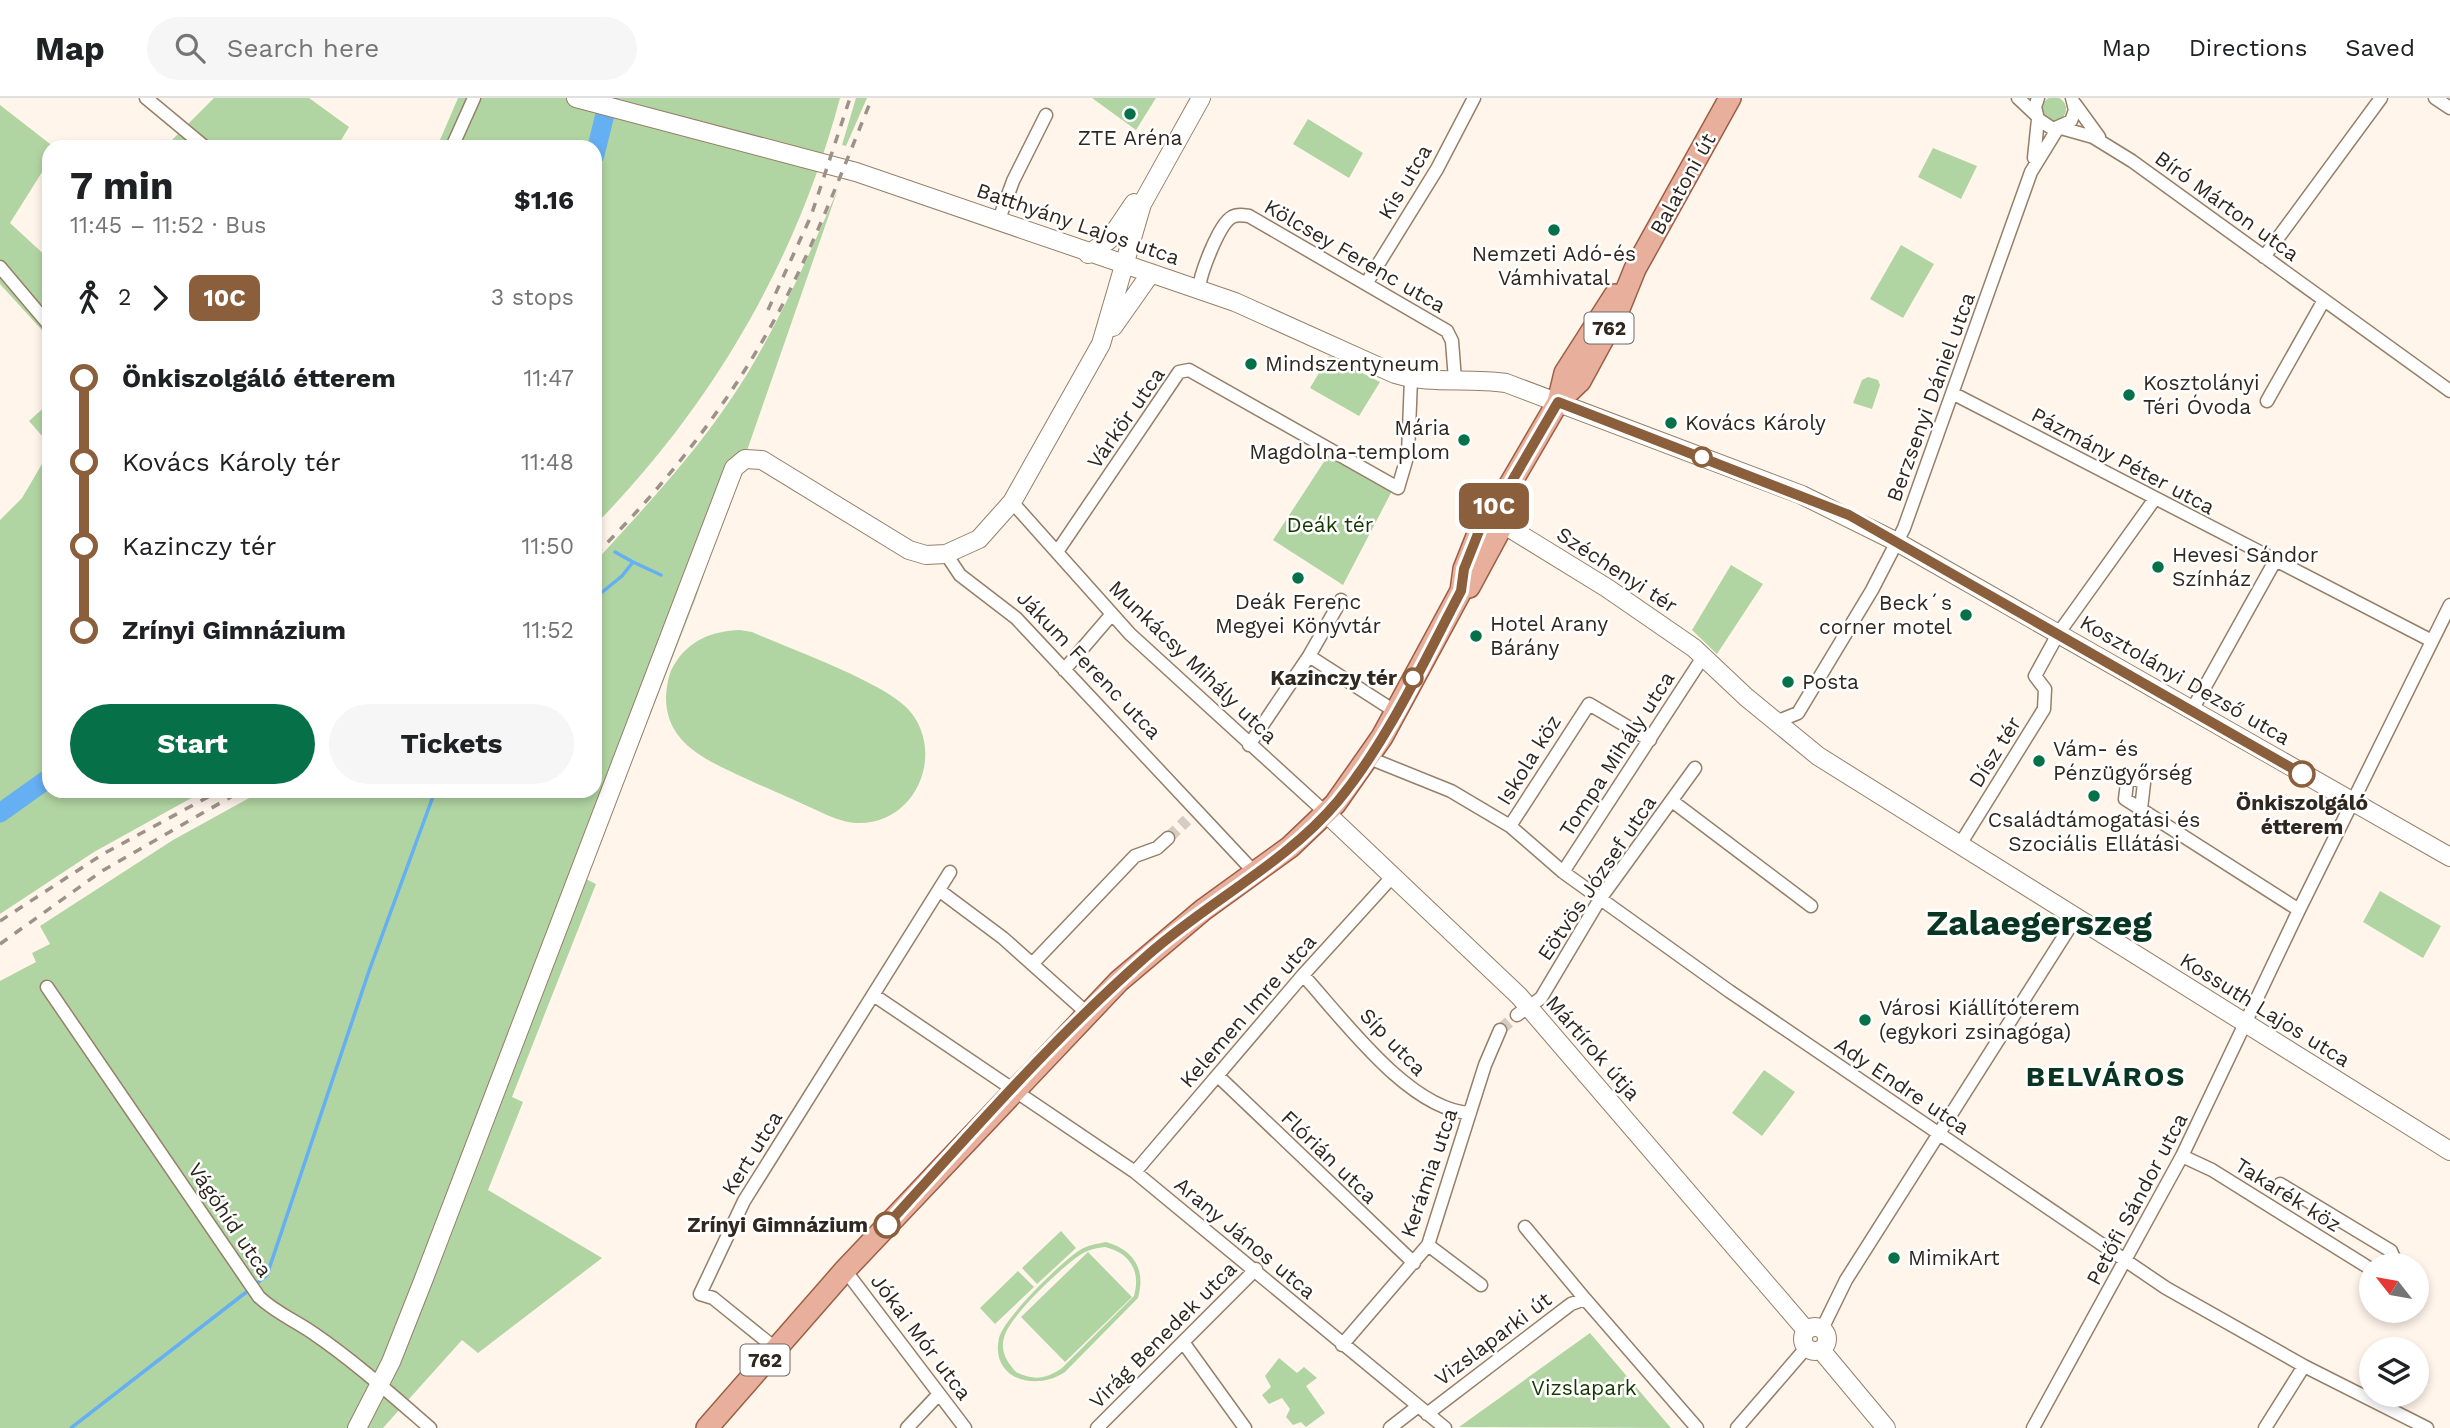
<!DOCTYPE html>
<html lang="en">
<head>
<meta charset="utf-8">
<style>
  body { margin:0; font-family:"Work Sans",sans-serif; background:#f6f6f6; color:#202124; height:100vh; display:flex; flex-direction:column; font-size:26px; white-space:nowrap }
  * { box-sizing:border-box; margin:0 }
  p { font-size:23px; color:#757577 }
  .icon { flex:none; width:38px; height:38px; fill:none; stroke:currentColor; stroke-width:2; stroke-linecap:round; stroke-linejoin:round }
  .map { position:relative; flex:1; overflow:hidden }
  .details { position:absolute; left:42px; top:42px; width:560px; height:658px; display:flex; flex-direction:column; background:#fff; border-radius:21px; box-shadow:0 4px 10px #0003 }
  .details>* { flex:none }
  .badge { padding:0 14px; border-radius:10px; font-size:24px; line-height:46px }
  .needle { width:46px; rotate:301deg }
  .tools { position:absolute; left:2359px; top:1155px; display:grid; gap:14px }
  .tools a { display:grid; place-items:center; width:70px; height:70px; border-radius:50%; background:#fff; box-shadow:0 4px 10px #0003; font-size:35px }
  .map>.badge { position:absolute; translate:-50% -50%; box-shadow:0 0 0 4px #fff }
  .legs { display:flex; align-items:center; gap:10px; height:77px; padding:0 28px; font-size:23px }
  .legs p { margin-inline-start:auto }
  .head { display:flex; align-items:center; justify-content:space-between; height:119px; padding:0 28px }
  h1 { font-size:38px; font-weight:700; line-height:52px }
  .primary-button { display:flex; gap:14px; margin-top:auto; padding:14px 28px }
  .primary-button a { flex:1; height:80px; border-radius:42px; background:#067149; color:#fff; font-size:28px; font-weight:700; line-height:80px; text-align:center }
  .primary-button a+a { background:#f6f6f6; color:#202124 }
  ul { padding:0 28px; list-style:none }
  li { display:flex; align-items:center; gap:24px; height:84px; font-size:26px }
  li i { display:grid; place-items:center; width:10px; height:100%; margin:0 9px; background:currentColor }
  li i::after { content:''; width:18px; height:18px; margin:-9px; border:5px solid; border-radius:50%; background:#fff }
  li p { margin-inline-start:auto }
  li:first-child i { background:linear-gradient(#0000 50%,currentColor 0) }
  li:last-child i { background:linear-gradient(currentColor 50%,#0000 0) }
  header { display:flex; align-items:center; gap:42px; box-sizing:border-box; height:98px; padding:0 35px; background:#fff; border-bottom:2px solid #e0e0e0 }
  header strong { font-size:33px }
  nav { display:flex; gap:38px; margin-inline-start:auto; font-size:24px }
  .search { width:490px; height:63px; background:#f6f6f6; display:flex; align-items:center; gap:18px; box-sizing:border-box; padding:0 24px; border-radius:38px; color:#757577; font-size:26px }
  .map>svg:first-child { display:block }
  .green { fill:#b1d5a2; fill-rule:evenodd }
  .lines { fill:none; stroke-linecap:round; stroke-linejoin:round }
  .stream { stroke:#65aff3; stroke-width:3.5 }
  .river { stroke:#65aff3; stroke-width:19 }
  .street-tunnel { stroke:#d6ccc2; stroke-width:12; stroke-dasharray:12 6; stroke-linecap:butt }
  .street-casing { stroke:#957f68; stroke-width:15 }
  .secondary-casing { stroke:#957f68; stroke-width:20 }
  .primary-casing { stroke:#9d5e45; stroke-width:24 }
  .street { stroke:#fff; stroke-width:12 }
  .secondary { stroke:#fff; stroke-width:18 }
  .primary { stroke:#e8b09c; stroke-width:21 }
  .rail { stroke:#9c9289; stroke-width:3.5; stroke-dasharray:9 9; stroke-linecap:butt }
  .line-1-casing { stroke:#fff; stroke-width:16 }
  .line-1 { stroke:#8b5e3c; stroke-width:10 }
  .poi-dot { fill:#067149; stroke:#fff; stroke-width:2.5 }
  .stop-1-dot { fill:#fff; stroke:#8b5e3c; stroke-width:3.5 }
  .labels { text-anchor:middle; stroke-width:5; stroke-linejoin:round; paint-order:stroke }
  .shield { fill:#fff; stroke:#6e6862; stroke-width:2 }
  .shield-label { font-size:19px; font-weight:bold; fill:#30271e }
  .poi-label { font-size:21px; fill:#30271e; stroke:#fff; text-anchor:start }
  .street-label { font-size:21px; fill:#30271e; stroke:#fff }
  .park-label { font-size:21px; fill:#153800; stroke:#fff }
  .stop-label { font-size:21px; font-weight:bold; fill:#30271e; stroke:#fff; text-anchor:end }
  .district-label { font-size:28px; font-weight:bold; letter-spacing:2px; fill:#093622; stroke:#fff }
  .town-label { font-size:35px; font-weight:bold; fill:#093622; stroke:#fff }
</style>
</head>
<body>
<header>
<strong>Map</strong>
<div class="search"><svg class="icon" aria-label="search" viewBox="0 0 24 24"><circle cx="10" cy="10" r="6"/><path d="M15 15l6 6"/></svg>Search here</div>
<nav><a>Map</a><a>Directions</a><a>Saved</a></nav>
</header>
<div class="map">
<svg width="2450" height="1330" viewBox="0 0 2450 1330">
  <rect width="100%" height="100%" fill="#fff5eb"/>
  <path class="green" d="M2042 11a12 12 0 1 1 24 0a12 12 0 1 1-24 0Z
    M214,0H309L349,29L337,49H165Z
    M458,0H840C797,162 712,308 595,427V49H437Z
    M856,0H867L846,48L842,47Z
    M1092,0H1156L1136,32Z
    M0,7L54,49H49V63L10,125L49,161V240L0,186Z
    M1308,21L1363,55L1349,80L1293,46Z
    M1933,50L1977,68L1961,101L1918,79Z
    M838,91L695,502L586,781L596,786L512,999L523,1004L488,1092L602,1160L478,1255L462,1242L383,1330H0V883L36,864L32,855L50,846L40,828L173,742L262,693H595V464C649,405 704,346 746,278C782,218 810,155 838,91Z
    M1901,147L1934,166L1903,220L1870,201Z
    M1329,258L1380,284L1359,318L1310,290Z
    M1868,279L1878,282L1880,287L1872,311L1853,305L1862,282Z
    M49,305V346L29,323Z
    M49,354V693H204L94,754L0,816V422L22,400Z
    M1329,356L1393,391L1343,487L1273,442Z
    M1731,467L1763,486L1717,556L1692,532Z
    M740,532L752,534C790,551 883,584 908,611C947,654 916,728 856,725C842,724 829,718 816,712C794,702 771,692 749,682C711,664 665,648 666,598C667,588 668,576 674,567C689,542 712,533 740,532Z
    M2380,793L2441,828L2423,860L2363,824Z
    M1764,972L1795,994L1762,1038L1732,1015Z
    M1061,1133L1076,1150L1037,1186L1022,1170Z
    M1106,1144C1134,1152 1146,1171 1138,1200L1065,1274C1035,1294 990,1281 999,1240C1003,1221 1062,1163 1080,1152C1088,1147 1096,1146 1106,1144ZM1105,1149C1130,1155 1141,1173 1134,1198L1062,1270C1046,1281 1034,1283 1016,1274C1007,1264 1000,1253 1004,1240C1009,1218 1061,1170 1080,1157C1088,1152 1095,1150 1105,1149Z
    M1088,1154L1132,1199L1065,1264L1021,1219Z
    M1018,1173L1034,1189L995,1226L980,1210Z
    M1590,1235L1671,1330L1459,1329Z
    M1279,1260L1297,1275L1304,1269L1317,1280L1306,1288L1325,1315L1306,1329L1301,1324L1293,1327L1286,1319L1290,1311L1282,1300L1269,1306L1262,1297L1271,1289L1265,1278Z"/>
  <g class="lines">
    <path class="stream" d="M633,464L661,477
      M595,500L622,478L633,464L615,454
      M255,1187L267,1177L369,873L435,693
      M71,1330L249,1192"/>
    <path class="river" d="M595,57L609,0
      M0,715L49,680"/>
    <path class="street-tunnel" d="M1168,740L1187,722
      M1500,932L1517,917"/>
    <defs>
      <path id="street" d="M146,0L205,49
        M2018,0L2036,17
        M2038,0L2035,9L2038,21L2053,31L2071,23L2075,12L2072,0
        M2435,0L2450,10
        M2075,6L2099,39
        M2061,30L2093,39L2132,63L2450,293
        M452,49L474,0
        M2034,60L2038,21
        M998,124L1013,83L1046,17
        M2264,159L2381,0
        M0,169L49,227
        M1366,186L1437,71L1474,0
        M1199,191C1200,176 1219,126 1232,119C1237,116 1243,117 1249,118L1447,233L1452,243L1455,282
        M1954,296L2432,543
        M2267,303L2324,202
        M1012,404L1130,536L1326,715
        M1057,454L1179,274L1189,272L1398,390L1408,356L1411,281
        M946,456L960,477L1016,520L1255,775
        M1309,558L1396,614
        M1064,572L1112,516
        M2192,612L2275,463
        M1776,624L1798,615L1872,492L1904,430L2031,74L2058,30
        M1249,647L1309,558L1341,502
        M1369,660L1451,693L1510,728L1563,774L1729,893L2166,1190L2304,1268L2427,1330
        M1672,703L1811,808
        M2141,711L2144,685L2133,680L2127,685L2125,701L2299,812
        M1510,728L1589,606L1650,642
        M1959,748L2044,611L2045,591L2035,578L2058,536L2154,402
        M1563,774L1703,559
        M940,793L1003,840L1087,915
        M1033,865L1135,758L1157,750L1168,740
        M1303,877C1343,921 1409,1012 1470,1015
        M47,889L259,1199C276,1215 294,1222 313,1235C354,1263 392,1297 430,1330
        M875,898L1135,1074L1445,1330
        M1517,917L1541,900L1600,801L1695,670
        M1218,978L1414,1165
        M2182,1058L2212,1072L2371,1171
        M1135,1074L1303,877L1392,779
        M2280,1086L2391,1153L2397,1167
        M1525,1129L1585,1201
        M1428,1147L1481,1187
        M845,1172L965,1330
        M1822,1231L1846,1182L2075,821
        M1183,1244L1245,1330
        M1342,1247L1428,1147L1485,967L1500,932
        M775,1250L713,1200L700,1196L744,1103L950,774
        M1427,1316L1571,1206L1585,1201L1697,1330
        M907,1330L939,1296
        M1097,1330L1256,1171
        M1390,1330L1417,1309
        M1737,1330L1806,1250
        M2033,1330L2182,1058L2299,812L2450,507
        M2265,1330L2304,1268"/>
      <path id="secondary" d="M576,0L856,74L1235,204L1395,276C1431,287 1468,279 1506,285L1802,397L1897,444L2450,759
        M1088,156L1109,142L1134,105
        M1113,229L1151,175
        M1503,426L1607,490L1694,550L1746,599L1818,658L2450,1053
        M1326,715L1519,898L1806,1232
        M1803 1241a12 12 0 1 1 24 0a12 12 0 1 1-24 0Z
        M1821,1252L1886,1330
        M357,1330L391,1264L423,1183L734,370L745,361L762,362L909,452L926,457L946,456L979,441L1012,404L1101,246L1142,106L1201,0"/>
      <path id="primary" d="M1558,304L1565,275L1615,197
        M1469,489L1503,426L1505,395
        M707,1330L845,1172L1119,883L1203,812L1290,749L1335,706L1382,639L1461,493L1464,471L1485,418L1505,395L1558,304L1580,283L1618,213L1635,171L1730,0"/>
    </defs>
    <use href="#street" class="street-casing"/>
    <use href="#secondary" class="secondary-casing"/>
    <use href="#primary" class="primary-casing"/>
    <use href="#street" class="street"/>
    <use href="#secondary" class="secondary"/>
    <use href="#primary" class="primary"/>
    <path class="rail" d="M768,212L811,118L850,0
      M595,457C672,381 739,293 788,196C820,132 845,66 872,0
      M0,823L103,756L219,693
      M0,846L102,773L241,693"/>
  </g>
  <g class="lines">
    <defs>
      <path id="line-1" d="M887,1127C971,1035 1055,938 1149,856C1209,803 1286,765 1338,703C1389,641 1424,563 1461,493L1464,471L1485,418L1505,395L1558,304L1849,417L2302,676"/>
    </defs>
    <use href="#line-1" class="line-1-casing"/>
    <use href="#line-1" class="line-1"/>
  </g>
  <g class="poi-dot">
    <circle cx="1130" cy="16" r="7"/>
    <circle cx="1554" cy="132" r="7"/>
    <circle cx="1251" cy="266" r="7"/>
    <circle cx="2129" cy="297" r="7"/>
    <circle cx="1671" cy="325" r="7"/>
    <circle cx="1464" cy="342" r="7"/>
    <circle cx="2158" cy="469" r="7"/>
    <circle cx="1298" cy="480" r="7"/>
    <circle cx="1966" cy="517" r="7"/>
    <circle cx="1476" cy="538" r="7"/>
    <circle cx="1788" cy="584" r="7"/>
    <circle cx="2039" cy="663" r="7"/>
    <circle cx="2094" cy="698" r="7"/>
    <circle cx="1865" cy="922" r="7"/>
    <circle cx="1894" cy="1160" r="7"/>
  </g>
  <g class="stop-1-dot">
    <circle cx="1702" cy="359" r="9"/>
    <circle cx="1413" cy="580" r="9"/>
    <circle cx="2302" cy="676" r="12"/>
    <circle cx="887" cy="1127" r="12"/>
  </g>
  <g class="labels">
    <g class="shield">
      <rect x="1584.5" y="214.5" width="49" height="31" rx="5"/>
      <rect x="740.5" y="1246.5" width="49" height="31" rx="5"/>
    </g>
    <g class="shield-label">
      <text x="1609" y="237">762</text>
      <text x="765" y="1269">762</text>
    </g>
    <g class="poi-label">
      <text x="1130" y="47" text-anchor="middle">ZTE Aréna</text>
      <text x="1554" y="163" text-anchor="middle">Nemzeti Adó-és<tspan x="1554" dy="24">Vámhivatal</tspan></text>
      <text x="1265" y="273">Mindszentyneum</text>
      <text x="2143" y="292">Kosztolányi<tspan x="2143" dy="24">Téri Óvoda</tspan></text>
      <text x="1685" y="332">Kovács Károly</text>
      <text x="1450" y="337" text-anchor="end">Mária<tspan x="1450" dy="24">Magdolna-templom</tspan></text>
      <text x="2172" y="464">Hevesi Sándor<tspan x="2172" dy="24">Színház</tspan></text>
      <text x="1298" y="511" text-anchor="middle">Deák Ferenc<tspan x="1298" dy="24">Megyei Könyvtár</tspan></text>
      <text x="1952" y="512" text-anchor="end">Beck´s<tspan x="1952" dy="24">corner motel</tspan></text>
      <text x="1490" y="533">Hotel Arany<tspan x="1490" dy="24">Bárány</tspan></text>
      <text x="1802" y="591">Posta</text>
      <text x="2053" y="658">Vám- és<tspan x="2053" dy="24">Pénzügyőrség</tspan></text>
      <text x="2094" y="729" text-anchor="middle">Családtámogatási és<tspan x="2094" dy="24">Szociális Ellátási</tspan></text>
      <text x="1879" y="917">Városi Kiállítóterem<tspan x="1879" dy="24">(egykori zsinagóga)</tspan></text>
      <text x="1908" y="1167">MimikArt</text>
    </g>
    <g class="street-label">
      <text transform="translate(1405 84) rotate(-59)" y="7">Kis utca</text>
      <text transform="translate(1683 86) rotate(-61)" y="7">Balatoni út</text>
      <text transform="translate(2227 108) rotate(36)" y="7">Bíró Márton utca</text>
      <text transform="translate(1078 126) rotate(19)" y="7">Batthyány Lajos utca</text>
      <text transform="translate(1355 158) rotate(30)" y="7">Kölcsey Ferenc utca</text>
      <text transform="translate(1931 299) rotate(-70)" y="7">Berzsenyi Dániel utca</text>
      <text transform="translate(1126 320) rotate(-55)" y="7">Várkör utca</text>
      <text transform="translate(2123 363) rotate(28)" y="7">Pázmány Péter utca</text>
      <text transform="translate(1617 472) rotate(33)" y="7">Széchenyi tér</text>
      <text transform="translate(1193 564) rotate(44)" y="7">Munkácsy Mihály utca</text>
      <text transform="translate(1089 567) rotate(46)" y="7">Jákum Ferenc utca</text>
      <text transform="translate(2185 582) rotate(30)" y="7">Kosztolányi Dezső utca</text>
      <text transform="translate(1995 654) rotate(-58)" y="7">Dísz tér</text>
      <text transform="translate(1617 656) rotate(-57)" y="7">Tompa Mihály utca</text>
      <text transform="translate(1529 662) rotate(-58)" y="7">Iskola köz</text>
      <text transform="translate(1597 780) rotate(-56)" y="7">Eötvös József utca</text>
      <text transform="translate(2265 912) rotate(32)" y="7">Kossuth Lajos utca</text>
      <text transform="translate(1248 913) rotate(-49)" y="7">Kelemen Imre utca</text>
      <text transform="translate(1393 944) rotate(46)" y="7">Síp utca</text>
      <text transform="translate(1593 950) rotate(49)" y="7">Mártírok útja</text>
      <text transform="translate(1902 988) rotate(34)" y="7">Ady Endre utca</text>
      <text transform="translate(752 1055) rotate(-58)" y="7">Kert utca</text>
      <text transform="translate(1329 1059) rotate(44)" y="7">Flórián utca</text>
      <text transform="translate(1429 1075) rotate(-71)" y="7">Kerámia utca</text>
      <text transform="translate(2288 1097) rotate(32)" y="7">Takarék köz</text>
      <text transform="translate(2137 1101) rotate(-62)" y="7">Petőfi Sándor utca</text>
      <text transform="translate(230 1122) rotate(56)" y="7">Vágóhíd utca</text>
      <text transform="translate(1245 1140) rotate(40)" y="7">Arany János utca</text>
      <text transform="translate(1163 1237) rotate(-45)" y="7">Virág Benedek utca</text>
      <text transform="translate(921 1239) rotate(53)" y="7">Jókai Mór utca</text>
      <text transform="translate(1493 1241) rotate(-37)" y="7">Vizslaparki út</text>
    </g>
    <g class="park-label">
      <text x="1330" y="434">Deák tér</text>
      <text x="1584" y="1297">Vizslapark</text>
    </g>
    <g class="stop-label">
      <text x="1397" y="587">Kazinczy tér</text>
      <text x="2302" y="712" text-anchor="middle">Önkiszolgáló<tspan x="2302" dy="24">étterem</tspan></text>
      <text x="868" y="1134">Zrínyi Gimnázium</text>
    </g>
    <g class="district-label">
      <text x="2106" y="988">BELVÁROS</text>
    </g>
    <g class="town-label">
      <text x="2039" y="837">Zalaegerszeg</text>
    </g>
  </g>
</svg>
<div class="tools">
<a><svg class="needle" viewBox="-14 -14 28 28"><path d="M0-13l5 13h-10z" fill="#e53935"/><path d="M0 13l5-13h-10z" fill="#757577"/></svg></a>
<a><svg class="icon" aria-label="layers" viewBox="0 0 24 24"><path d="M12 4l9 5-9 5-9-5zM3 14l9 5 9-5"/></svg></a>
</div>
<b class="badge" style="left:1494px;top:408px;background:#8b5e3c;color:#fff">10C</b>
<section class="details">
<div class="head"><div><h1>7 min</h1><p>11:45 – 11:52 · Bus</p></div><b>$1.16</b></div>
<div class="legs"><svg class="icon" aria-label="walk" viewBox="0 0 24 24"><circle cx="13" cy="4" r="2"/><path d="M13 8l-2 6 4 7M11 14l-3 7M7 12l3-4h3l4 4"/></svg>2<svg class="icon" aria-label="forward" viewBox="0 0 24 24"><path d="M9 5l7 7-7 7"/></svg><b class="badge" style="background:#8b5e3c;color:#fff">10C</b><p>3 stops</p></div>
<ul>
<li><i style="color:#8b5e3c"></i><b>Önkiszolgáló étterem</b><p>11:47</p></li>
<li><i style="color:#8b5e3c"></i><span>Kovács Károly tér</span><p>11:48</p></li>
<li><i style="color:#8b5e3c"></i><span>Kazinczy tér</span><p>11:50</p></li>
<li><i style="color:#8b5e3c"></i><b>Zrínyi Gimnázium</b><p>11:52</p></li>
</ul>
<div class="primary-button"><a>Start</a><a>Tickets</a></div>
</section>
</div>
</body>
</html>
